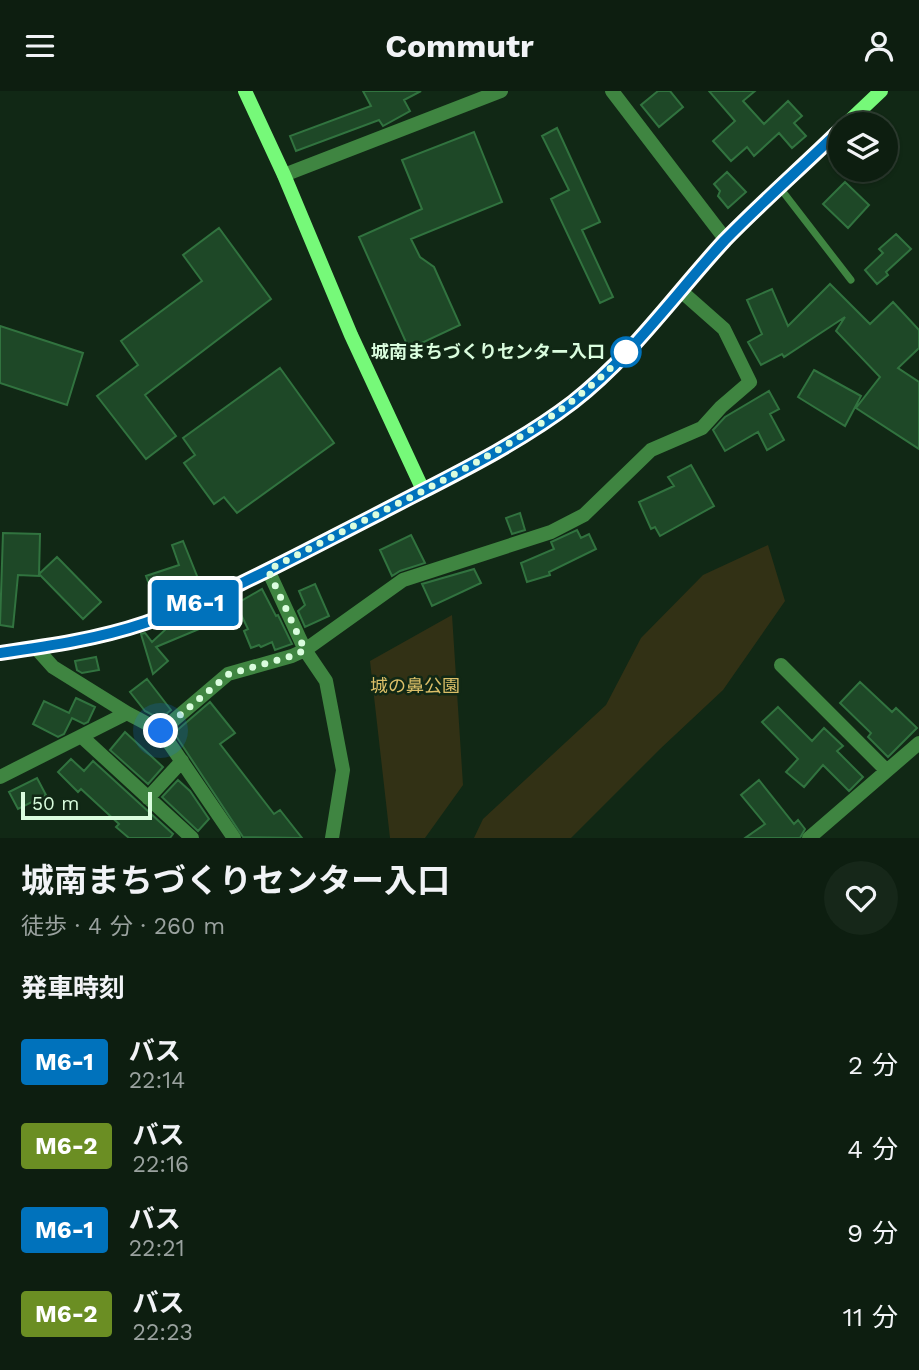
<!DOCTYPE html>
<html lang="ja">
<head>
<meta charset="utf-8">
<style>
  body { margin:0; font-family:"Work Sans","Noto Sans JP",sans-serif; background:#162719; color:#f1f3f6; height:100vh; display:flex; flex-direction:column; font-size:26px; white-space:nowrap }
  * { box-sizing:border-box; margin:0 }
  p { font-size:23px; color:#9aa29f }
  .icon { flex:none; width:38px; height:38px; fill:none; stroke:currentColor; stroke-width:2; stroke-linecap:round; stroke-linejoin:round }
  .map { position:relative; height:747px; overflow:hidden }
  .side { display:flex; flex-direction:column; background:#0d1e10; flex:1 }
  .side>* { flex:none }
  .badge { padding:0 14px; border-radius:5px; font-size:24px; line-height:46px }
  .tools { position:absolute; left:828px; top:21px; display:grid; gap:14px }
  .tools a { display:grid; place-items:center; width:70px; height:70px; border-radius:50%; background:#0d1e10; box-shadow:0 2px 5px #0004,0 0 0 2px #2d3c30; font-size:35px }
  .scale { position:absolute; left:21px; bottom:18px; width:131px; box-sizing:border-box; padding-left:7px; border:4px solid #dafdde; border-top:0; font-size:19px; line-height:24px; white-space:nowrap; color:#dafdde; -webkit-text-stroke:5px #112815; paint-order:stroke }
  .you { position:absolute; width:35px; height:35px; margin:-18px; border:5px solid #fff; border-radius:50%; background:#1a73e8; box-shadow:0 0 0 10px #1a73e833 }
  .map>.badge { position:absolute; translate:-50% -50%; box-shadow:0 0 0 4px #fff }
  h2 { padding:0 21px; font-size:26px; line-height:63px }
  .round { display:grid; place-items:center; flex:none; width:74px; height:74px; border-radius:37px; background:#162719 }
  .overview { display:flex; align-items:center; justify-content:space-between; height:119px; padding:0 21px }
  h1 { font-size:33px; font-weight:700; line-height:52px }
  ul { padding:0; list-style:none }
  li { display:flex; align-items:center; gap:21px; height:84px; padding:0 21px }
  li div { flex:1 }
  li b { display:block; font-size:26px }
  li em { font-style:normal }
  li .badge { min-width:77px; font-weight:700; text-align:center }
  header { display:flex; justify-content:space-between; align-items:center; height:91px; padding:0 21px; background:#0d1e10; font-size:32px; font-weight:700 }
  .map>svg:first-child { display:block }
  .green { fill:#323115 }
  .building { fill:#1e4827; stroke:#31733f; stroke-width:2 }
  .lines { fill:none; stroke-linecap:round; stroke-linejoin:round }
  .lane { stroke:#3f8541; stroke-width:7 }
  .street { stroke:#3f8541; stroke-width:14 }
  .secondary { stroke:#76f979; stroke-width:14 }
  .line-casing { stroke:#fff; stroke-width:16 }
  .line { stroke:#0072bc; stroke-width:10 }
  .walk { stroke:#dafdde; stroke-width:7; stroke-dasharray:0 12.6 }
  .stop-dot { fill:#fff; stroke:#0072bc; stroke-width:3.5 }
  .labels { text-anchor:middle; stroke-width:5; stroke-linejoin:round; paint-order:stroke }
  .stop-label { font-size:18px; font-weight:bold; fill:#dafdde; stroke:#112815; text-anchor:end }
  .park-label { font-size:18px; fill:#dbbf68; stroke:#112815 }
</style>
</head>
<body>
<header><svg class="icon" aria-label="menu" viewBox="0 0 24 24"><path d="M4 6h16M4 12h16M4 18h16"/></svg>Commutr<svg class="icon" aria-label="person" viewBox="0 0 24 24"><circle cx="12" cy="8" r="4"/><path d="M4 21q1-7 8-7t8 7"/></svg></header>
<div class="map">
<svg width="919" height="747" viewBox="0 0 919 747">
  <rect width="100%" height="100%" fill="#112815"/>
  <path class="green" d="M768,454L785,510L723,599L660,658L571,747H474L483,728L606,614L641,547L703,484Z
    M452,524L463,694L425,747H390L370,570Z"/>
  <path class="building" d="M363,0H421L404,9L410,20L383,35L379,29L296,60L290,45L371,15Z
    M658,0H670L683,16L659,36L641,14Z
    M709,0H755L743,10L764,33L788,10L802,25L794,32L806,45L792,57L779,42L754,65L747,56L731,70L713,50L735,30Z
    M557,37L600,131L582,139L613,206L600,212L551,108L569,99L542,45Z
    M474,41L502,111L411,148L420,166L434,176L460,234L409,258L359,146L422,118L402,69Z
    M727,81L746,101L728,117L718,105L720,100L714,93Z
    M845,91L869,114L848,137L823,113Z
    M219,137L271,208L145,304L176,345L146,368L97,305L138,274L121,250L202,190L183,164Z
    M896,143L911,158L886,181L888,184L877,193L865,179L883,162L879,158Z
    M830,193L870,233L893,211L919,239V257L898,277L919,291V358L856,317L880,286L836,240L845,226L784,266L782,263L761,274L748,251L762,243L747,209L772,198L788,235Z
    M0,235L83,262L67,314L0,292Z
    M280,277L334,352L237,422L224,406L214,413L184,372L195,364L183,347Z
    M814,279L861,305L845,335L798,306Z
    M769,300L779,318L770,323L784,349L767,359L758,341L725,360L713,339L725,326Z
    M691,374L714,415L660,445L655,436L651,438L639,411L674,395L668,386Z
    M520,422L525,439L512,443L506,427Z
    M577,439L581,447L589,443L596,458L549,481L550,484L527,491L521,472L554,458L551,451Z
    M3,442L40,443L39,485L18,484L13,536L0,534Z
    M411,444L425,472L400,480L392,485L380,459Z
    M183,450L201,495L188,500L185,491L152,502L146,485L179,474L172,454Z
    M57,466L101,511L83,528L39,483Z
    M474,478L481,492L432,515L422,493Z
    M315,493L329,525L305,536L298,520L305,514L299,500Z
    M262,498L276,525L278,524L292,553L275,559L272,551L261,556L259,554L251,557L244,540L248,538L236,513Z
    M211,519L216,531L156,556L168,570L153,583L141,543L145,542L152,551L167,537Z
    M96,566L99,579L82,582L77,579L75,570Z
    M147,588L171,619L160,628L145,620L130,601Z
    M860,591L892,621L896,617L917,637L888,666L868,646L871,642L840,612Z
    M76,607L95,616L88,631L84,633L72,627L64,643L58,646L33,633L44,610L69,622Z
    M210,611L235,642L220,653L274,723L280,719L302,747L243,746L174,642Z
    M778,616L812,650L824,637L843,655L837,660L863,686L849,700L823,674L804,696L786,681L798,668L762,631Z
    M125,641L163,676L148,693L110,659Z
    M71,668L84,680L93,670L173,743L170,747H129L116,736L119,733L81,698L78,701L58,681Z
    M37,687L46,704L18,718L9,701Z
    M178,689L190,700L209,728L198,740L162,706Z
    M759,689L794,733L798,729L805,738L800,747H745L765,733L741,704Z"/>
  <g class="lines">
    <path class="lane" d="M780,97L851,189"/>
    <path class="street" d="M612,0L726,149
      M284,84L501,0
      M268,479L305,559L326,590L343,679L332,747
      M781,574L886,679
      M127,622L161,640L228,583L292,565L305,559L403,489L551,441L584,424L651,359L702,337L721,316L750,291L724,238L681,200
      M161,640L234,747
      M81,645L192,747
      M0,686L127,622L53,576L36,557
      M148,707L182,670
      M809,747L919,652"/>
    <path class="secondary" d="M245,0L284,84L351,244L423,399
      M846,33L881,0
      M0,562C49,555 98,549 145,532C230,503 310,458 389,417C452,385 517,354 573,311C631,265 675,203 725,149C762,111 802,76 840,39"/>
  </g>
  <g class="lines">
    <defs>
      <path id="line" d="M0,562C49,555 98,548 145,532C227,504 303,461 380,422C445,388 514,356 573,311C632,265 675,203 725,149C762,111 802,76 840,39"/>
    </defs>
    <use href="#line" class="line-casing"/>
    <use href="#line" class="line"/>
    <path class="walk" d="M161,640L229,583L292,565L305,559L268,479C318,453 367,428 417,403C493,363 570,323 629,258L626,261"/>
  </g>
  <circle class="stop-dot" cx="626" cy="261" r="14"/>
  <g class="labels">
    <g class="stop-label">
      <text x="605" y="267">城南まちづくりセンター入口</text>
    </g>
    <g class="park-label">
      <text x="415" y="601">城の鼻公園</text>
    </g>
  </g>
</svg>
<div class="tools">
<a><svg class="icon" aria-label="layers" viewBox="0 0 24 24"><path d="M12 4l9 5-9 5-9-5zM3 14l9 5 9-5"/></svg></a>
</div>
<div class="scale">50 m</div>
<div class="you" style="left:161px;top:640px"></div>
<b class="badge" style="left:195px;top:512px;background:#0072bc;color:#fff">M6-1</b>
</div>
<section class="side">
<div class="overview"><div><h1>城南まちづくりセンター入口</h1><p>徒歩 · 4 分 · 260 m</p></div><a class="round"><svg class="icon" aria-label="heart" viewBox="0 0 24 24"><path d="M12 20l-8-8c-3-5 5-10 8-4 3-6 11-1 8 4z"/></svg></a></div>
<h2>発車時刻</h2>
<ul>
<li><span class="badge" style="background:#0072bc;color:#fff">M6-1</span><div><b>バス</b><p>22:14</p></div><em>2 分</em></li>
<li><span class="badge" style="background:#6b8e23;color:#fff">M6-2</span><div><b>バス</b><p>22:16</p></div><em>4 分</em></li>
<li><span class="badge" style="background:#0072bc;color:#fff">M6-1</span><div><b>バス</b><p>22:21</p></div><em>9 分</em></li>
<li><span class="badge" style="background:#6b8e23;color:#fff">M6-2</span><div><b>バス</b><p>22:23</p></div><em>11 分</em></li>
</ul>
</section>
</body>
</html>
